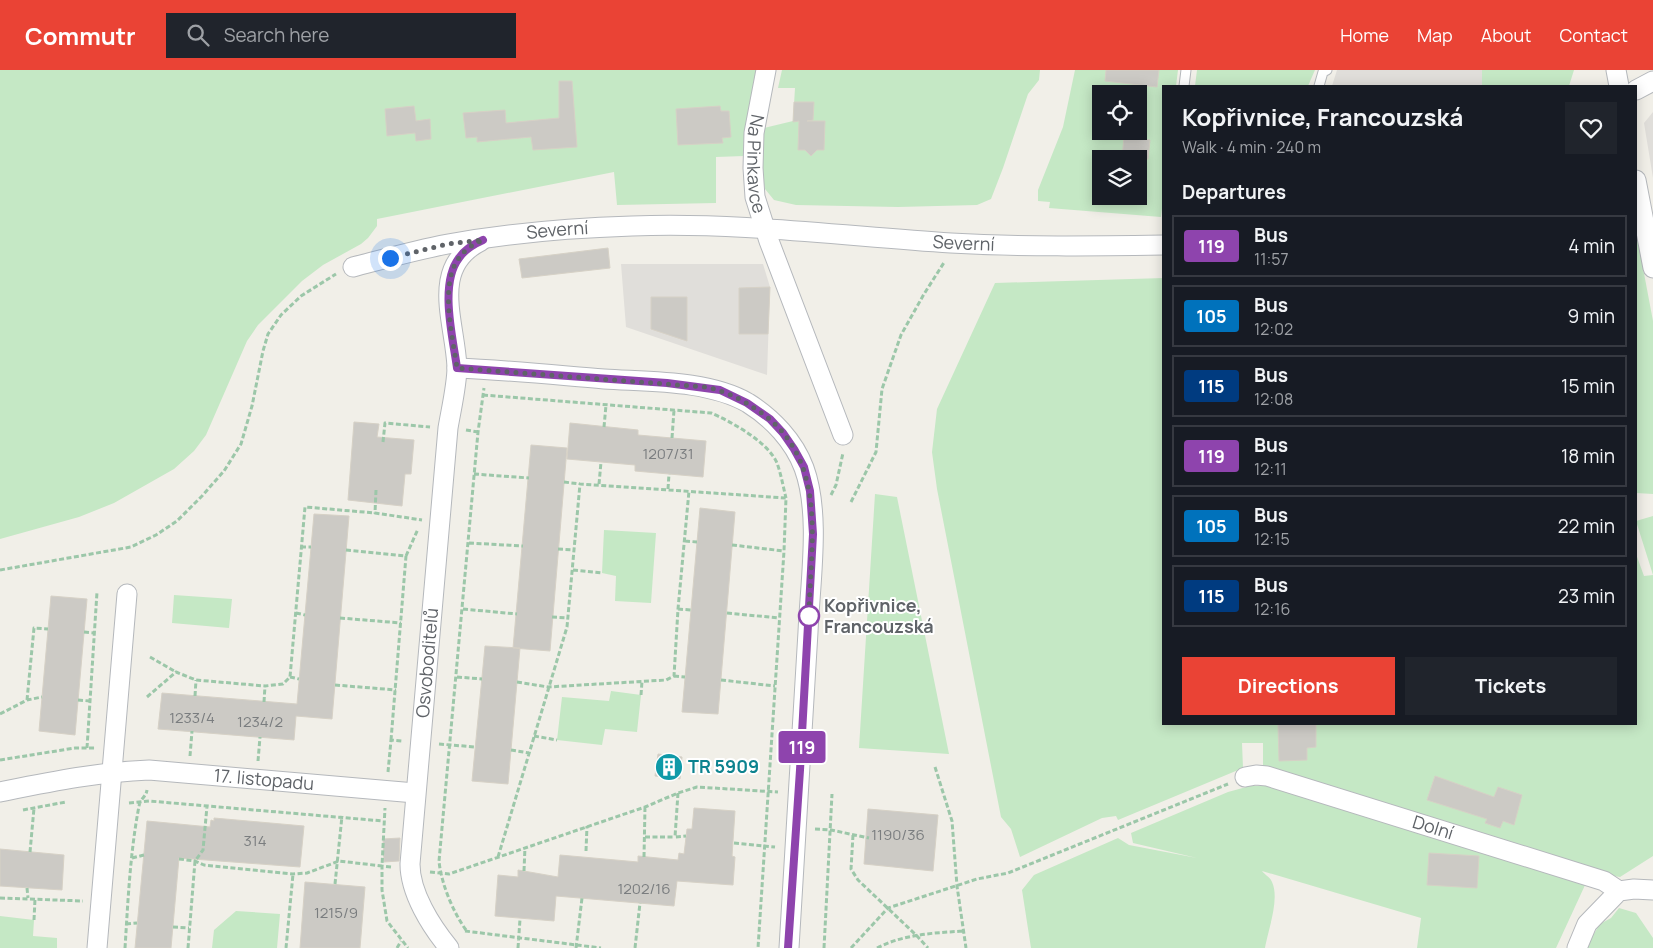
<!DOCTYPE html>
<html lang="en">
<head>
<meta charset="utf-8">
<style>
  body { margin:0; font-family:Manrope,sans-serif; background:#20242c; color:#f1f3f6; height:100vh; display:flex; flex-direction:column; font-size:19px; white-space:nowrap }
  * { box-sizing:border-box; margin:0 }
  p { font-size:16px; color:#9ea1a6 }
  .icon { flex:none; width:28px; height:28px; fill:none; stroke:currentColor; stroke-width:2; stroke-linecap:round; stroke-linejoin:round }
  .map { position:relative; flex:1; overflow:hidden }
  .drawer { position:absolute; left:1162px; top:15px; width:475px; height:640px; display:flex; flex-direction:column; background:#171b24; border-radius:0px; box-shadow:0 2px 12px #0003 }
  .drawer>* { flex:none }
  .badge { padding:0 10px; border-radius:4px; font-size:18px; line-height:32px }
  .tools { position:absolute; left:1092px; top:15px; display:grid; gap:10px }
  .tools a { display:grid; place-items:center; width:55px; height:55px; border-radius:0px; background:#171b24; box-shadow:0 2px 12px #0003; font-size:25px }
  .you { position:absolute; width:25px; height:25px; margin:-12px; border:4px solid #fff; border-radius:50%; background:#1a73e8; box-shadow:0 0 0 8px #1a73e833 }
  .map>.badge { position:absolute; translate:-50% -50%; box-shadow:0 0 0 2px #fff }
  h2 { padding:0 20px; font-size:19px; line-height:45px }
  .round { display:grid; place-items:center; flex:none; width:52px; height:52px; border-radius:0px; background:#20242c }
  .headline { display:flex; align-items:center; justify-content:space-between; height:85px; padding:0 20px }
  h1 { font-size:24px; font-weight:700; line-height:38px }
  .action { display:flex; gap:10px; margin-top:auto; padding:10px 20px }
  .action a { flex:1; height:58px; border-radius:0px; background:#ea4335; color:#fff; font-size:20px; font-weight:700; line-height:58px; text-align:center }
  .action a+a { background:#20242c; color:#f1f3f6 }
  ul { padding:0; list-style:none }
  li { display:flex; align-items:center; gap:15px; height:62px; margin:0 10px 8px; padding:0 10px; border:2px solid #363941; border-radius:0px }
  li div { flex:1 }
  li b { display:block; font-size:19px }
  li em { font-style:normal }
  li .badge { min-width:55px; font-weight:700; text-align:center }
  header { display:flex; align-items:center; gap:30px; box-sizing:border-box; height:70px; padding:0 25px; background:#ea4335; color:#fff }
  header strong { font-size:24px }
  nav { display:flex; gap:28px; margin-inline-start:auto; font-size:18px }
  .search { width:350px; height:45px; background:#20242c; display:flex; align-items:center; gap:12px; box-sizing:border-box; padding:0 18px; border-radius:0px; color:#9ea1a6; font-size:19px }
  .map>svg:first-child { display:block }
  .industrial { fill:#e0deda }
  .green { fill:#c5e8c5; fill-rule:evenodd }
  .building { fill:#cccac5; stroke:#d6d1c6 }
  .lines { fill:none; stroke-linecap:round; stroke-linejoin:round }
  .service-casing { stroke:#b5b8bc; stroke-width:11 }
  .minor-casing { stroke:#b5b8bc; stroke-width:21 }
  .path { stroke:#9cc7a9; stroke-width:3; stroke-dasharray:5 2.5; stroke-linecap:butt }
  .service { stroke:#fff; stroke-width:9 }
  .minor { stroke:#fff; stroke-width:19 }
  .line-casing { stroke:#fff; stroke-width:11 }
  .line { stroke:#8e44ad; stroke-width:8 }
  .walk { stroke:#5f6368; stroke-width:5; stroke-dasharray:0 9 }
  .stop-dot { fill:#fff; stroke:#8e44ad; stroke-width:2.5 }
  .labels { text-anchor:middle; stroke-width:4; stroke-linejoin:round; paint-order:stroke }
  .number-label { font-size:15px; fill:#7a7d7f }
  .street-label { font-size:18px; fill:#5f6368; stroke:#fff }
  .stop-label { font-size:18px; font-weight:bold; fill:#5f6368; stroke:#fff; text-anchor:start }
  .culture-label { font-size:18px; font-weight:bold; fill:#0d838f; stroke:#fff; text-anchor:start }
</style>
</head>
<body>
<header>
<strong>Commutr</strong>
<div class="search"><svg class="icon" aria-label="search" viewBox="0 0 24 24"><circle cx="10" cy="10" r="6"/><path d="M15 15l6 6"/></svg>Search here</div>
<nav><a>Home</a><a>Map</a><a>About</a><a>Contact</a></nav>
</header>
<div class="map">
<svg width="1653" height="878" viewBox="0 0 1653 878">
  <rect width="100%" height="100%" fill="#f1efe8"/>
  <path class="industrial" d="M1337,0H1482V16H1332Z
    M1653,42V108L1644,53Z
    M621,194H763L770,217L767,305L626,257Z"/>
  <path class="green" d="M0,0H760L744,86L716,87V133L617,135L614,102L377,149V156L368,168L361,174L323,195L302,211L258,255L247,271L206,365L194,381L174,399L114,433L79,447L0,469Z
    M782,0H1040L1039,10L1028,24L1003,98L991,129L977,135L898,137L796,135L774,130L765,119L762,105L764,58L793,51L795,18H778Z
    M1075,0H1178L1176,16H1164V122L1161,147L1049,138L1050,132L1038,131V120L1063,57ZM1101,24H1139V61H1101ZM1101,89H1139V126H1101Z
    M1197,0H1315L1308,16H1195Z
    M1482,0H1574L1569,16H1482Z
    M1636,161L1653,251V424L1636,423Z
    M1164,208V654H1636V484L1644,506L1653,505L1636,451L1653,446V786L1620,807L1608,805L1263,698V673H1242L1243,698L1118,750L1116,746L1102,748L1020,787L1011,759L1001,747L937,419L932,382L937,339L995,213Z
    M875,424L897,427L949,684L859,678Z
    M604,460L656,463L651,533L615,531L616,506L602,503Z
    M174,525L232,529L229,558L172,553Z
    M611,621L641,625L637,662L605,659L602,675L557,670L562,627L609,631Z
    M1266,713L1586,813L1556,878H1417L1421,848L1262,801C1265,805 1271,808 1272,812C1280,829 1268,860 1265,878H1031L1022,820L1034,805L1118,768L1129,775L1197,788L1133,773L1131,763L1228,722L1250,716H1260Z
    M1619,838L1636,843L1653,868V878H1585L1600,854L1611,848Z
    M236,841L280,844L277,878H212L214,860Z
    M0,846L34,850L33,866L57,868V878H0Z"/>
  <path class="building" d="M1106,0H1159L1157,17L1105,11Z
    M559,11H572L577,77L533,80L531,67L477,72V67L466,68L463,43L505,40L506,53L559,48Z
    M794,32H814L813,50L807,51H825L824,80H817L811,86L805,80H798L799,51L793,52Z
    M414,36L416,51L430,49L431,69L416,71L415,63L387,66L385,39Z
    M720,36L721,41H729L731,67L722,68L723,73L678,75L676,39Z
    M1124,67L1150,70L1148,89H1122Z
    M608,178L610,198L522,208L519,189Z
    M770,217L768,264H739V218Z
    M651,227H687V271L651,259Z
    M354,352L379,354L377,367L414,370L411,404H405L402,436L348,430Z
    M570,353L638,360V365L706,371L703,407L635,401V395L567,389Z
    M531,375L567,378L550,581L513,578Z
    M700,438L735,442L718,644L682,642Z
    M314,444L349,446L332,649L296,646L294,670L158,659L162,623L297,634Z
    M51,526L87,529L75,665L39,661Z
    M485,576L520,578L508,714L472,711Z
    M1278,654H1316V677L1307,678V690L1279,691Z
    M658,684L682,687L680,709L655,706Z
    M1435,706L1494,727L1498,717L1522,725L1514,755L1503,751L1500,758L1485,753L1487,749L1427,730Z
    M694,738L735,741L732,786L735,787L733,815L677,811L674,836L556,826L554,851L495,846L498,805L518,807V800L558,807L560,785L638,792V786L678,790L679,783L684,784L687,759H692Z
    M868,739L938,745L933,801L864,794Z
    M214,748L304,756L300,797L179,788L171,878H135L147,751L210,757L211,750L214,751Z
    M400,768L399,791L384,792L383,769Z
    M0,779L64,785L62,820L0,816Z
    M1429,783L1479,786L1477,818L1427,815Z
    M305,812L365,817L360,878H300Z"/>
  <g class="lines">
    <defs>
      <path id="service" d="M1184,16L1186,0
        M1319,16L1323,2L1327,0"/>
      <g id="minor">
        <path id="s1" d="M766,0L754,63L753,98L755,127L769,171L843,365"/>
        <path d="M1616,0L1619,16"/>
        <path d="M1636,20L1653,11"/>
        <path d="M1636,110L1653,198"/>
        <path id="s2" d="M353,197C384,189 416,180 448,174C509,163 570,158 632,156C738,152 844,166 951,173C1022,177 1093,176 1164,175"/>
        <path d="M457,298C506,300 555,305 604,309C649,312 708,310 748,333C772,348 794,371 804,398C821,444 810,512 808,562C802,667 795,773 789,878"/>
        <path id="s3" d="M1245,707L1256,705L1267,706L1604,811L1619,821"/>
        <path id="s4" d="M0,722C50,712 98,702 149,700L415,723"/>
        <path d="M97,878L127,524"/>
        <path id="s5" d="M449,878C431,856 410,823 410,794L448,358C451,340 457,315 457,297C455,251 429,197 481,171"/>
        <path d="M1577,878L1587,854L1619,821L1634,819L1653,820"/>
      </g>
    </defs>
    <use href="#service" class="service-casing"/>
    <use href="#minor" class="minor-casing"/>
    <path class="path" d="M483,325L711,343C732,352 768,372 777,393C781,404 783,416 786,428
      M604,357L606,335
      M466,360L478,362
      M672,368L674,340
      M383,372L385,353L430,357
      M474,404L529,408
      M564,412L580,414
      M599,414L601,392
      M668,419L669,404
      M376,420L375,443L422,450
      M831,425L836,415L843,383
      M851,432L876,382L882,319L901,265L924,224L945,191
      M685,471L697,472
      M469,473L523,476
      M732,475L784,481
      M301,477H311
      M558,479L574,480
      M346,480L406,486L391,670
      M406,486L418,459
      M0,500L131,477L156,465L177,451L202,426L224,401L241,374L252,336L263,281L268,264L281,245L301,226L336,204
      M573,500L602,503
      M463,539L517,544
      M678,539L691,540
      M296,543L305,545
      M727,543L779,548
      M552,547L568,548
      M340,548L401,553
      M84,562L94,563
      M150,587L176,602
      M674,606L685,607
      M290,607L299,609
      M457,607L482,609
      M721,610L775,616
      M517,612L548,617L666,610L674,606L678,539L689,421
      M335,615L396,620
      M641,625L642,611
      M195,626L196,610
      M147,627L176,602L196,610L265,616L283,614L290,607L305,437L375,443
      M27,630L34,558L48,559
      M78,630L90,631
      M264,632L265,616
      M0,644L27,630L42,627
      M534,666L557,670
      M439,674L475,677
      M87,678L97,522
      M511,680L529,683
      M190,686L192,661
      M0,690L75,678H96
      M258,691L260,667
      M935,697L952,751L957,816L966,878
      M388,702L391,670L402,671
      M678,723L675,767L686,766
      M129,733L149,731L383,751
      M23,740L66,732
      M815,759L831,760L869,768
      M853,765L851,799L858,810L916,865L928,878
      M645,767H675
      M734,773L775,777
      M586,781L587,756
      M30,782L34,738
      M498,787L567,557L580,414L786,428L784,481L758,878
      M644,787L645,737
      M132,788L144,785
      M179,789L195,791L204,795L293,804L307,803L339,791L382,796L385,738
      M391,797L382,796V820L387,851L408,878
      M524,801L525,777
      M430,802L449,804L645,737L678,723L697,717L778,722
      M335,814L342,746
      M27,818L28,828
      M0,828L83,831
      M34,850L35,829
      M126,854L137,853
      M173,857L189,858
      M466,860C453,842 441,813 439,791L478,362L484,318
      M465,861L601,878
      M125,878C128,831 130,783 139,736C140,729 146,727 147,720
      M188,878L195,791L203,780L207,736
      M286,878L293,804
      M397,878L401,871
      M518,878L520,849
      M576,878L582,828
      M635,878L640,833
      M824,878L832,724
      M851,878L888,838L977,809L1008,803L1228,714
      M877,878C904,864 934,863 963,861"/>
    <use href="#service" class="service"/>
    <use href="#minor" class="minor"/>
  </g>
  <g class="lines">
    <defs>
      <path id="line" d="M483,170C474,174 465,179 459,188C439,214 453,268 457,298L667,313L720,320L747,333L770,349L783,363L794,379L804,397L810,421L813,464L800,700L788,878"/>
    </defs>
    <use href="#line" class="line-casing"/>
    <use href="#line" class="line"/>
    <path class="walk" d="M390,188L448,174L483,170C474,174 465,179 459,188C439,214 453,268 457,298L705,317C727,321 745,331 763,344C829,393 810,476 809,546"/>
  </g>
  <defs>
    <symbol id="building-disc" viewBox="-11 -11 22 22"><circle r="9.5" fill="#0f9aa8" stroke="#fff"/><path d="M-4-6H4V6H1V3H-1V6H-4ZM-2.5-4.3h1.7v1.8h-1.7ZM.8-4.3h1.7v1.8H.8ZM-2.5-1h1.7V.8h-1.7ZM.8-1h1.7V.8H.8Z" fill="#fff"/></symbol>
  </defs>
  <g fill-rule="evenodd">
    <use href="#building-disc" x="653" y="681" width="32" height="32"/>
  </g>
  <circle class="stop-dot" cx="809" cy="546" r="10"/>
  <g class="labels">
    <g class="number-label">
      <text x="668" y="389">1207/31</text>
      <text x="192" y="653">1233/4</text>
      <text x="260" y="657">1234/2</text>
      <text x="898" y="770">1190/36</text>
      <text x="255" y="776">314</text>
      <text x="644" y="824">1202/16</text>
      <text x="336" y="848">1215/9</text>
    </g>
    <g class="street-label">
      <text dy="6" stroke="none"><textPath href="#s1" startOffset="95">Na Pinkavce</textPath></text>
      <text dy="6" stroke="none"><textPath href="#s2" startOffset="208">Severní</textPath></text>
      <text dy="6" stroke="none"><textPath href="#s2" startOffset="615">Severní</textPath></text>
      <text dy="6" stroke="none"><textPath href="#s5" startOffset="296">Osvoboditelů</textPath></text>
      <text dy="6" stroke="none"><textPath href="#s4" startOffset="266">17. listopadu</textPath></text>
      <text dy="6" stroke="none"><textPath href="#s3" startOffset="196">Dolní</textPath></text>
    </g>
    <g class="stop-label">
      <text x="824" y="542">Kopřivnice,<tspan x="824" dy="21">Francouzská</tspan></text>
    </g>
    <g class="culture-label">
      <text x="688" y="703">TR 5909</text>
    </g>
  </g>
</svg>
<div class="tools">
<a><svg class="icon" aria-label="locate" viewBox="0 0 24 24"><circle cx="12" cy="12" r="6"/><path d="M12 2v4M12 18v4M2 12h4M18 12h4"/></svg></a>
<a><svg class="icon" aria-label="layers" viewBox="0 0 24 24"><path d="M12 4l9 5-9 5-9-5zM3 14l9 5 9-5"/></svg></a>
</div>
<div class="you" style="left:390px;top:188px"></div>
<b class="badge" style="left:802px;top:677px;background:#8e44ad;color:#fff">119</b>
<section class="drawer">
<div class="headline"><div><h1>Kopřivnice, Francouzská</h1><p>Walk · 4 min · 240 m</p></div><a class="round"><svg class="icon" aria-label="heart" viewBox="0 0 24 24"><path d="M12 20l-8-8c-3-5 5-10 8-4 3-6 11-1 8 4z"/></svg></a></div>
<h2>Departures</h2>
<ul>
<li><span class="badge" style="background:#8e44ad;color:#fff">119</span><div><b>Bus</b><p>11:57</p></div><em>4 min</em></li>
<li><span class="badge" style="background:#0072bc;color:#fff">105</span><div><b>Bus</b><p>12:02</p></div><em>9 min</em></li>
<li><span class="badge" style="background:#003b80;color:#fff">115</span><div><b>Bus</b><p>12:08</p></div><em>15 min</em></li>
<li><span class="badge" style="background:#8e44ad;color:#fff">119</span><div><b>Bus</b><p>12:11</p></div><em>18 min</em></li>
<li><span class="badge" style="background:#0072bc;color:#fff">105</span><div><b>Bus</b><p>12:15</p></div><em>22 min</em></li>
<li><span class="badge" style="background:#003b80;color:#fff">115</span><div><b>Bus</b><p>12:16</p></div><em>23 min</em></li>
</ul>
<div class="action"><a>Directions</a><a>Tickets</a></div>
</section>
</div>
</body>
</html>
